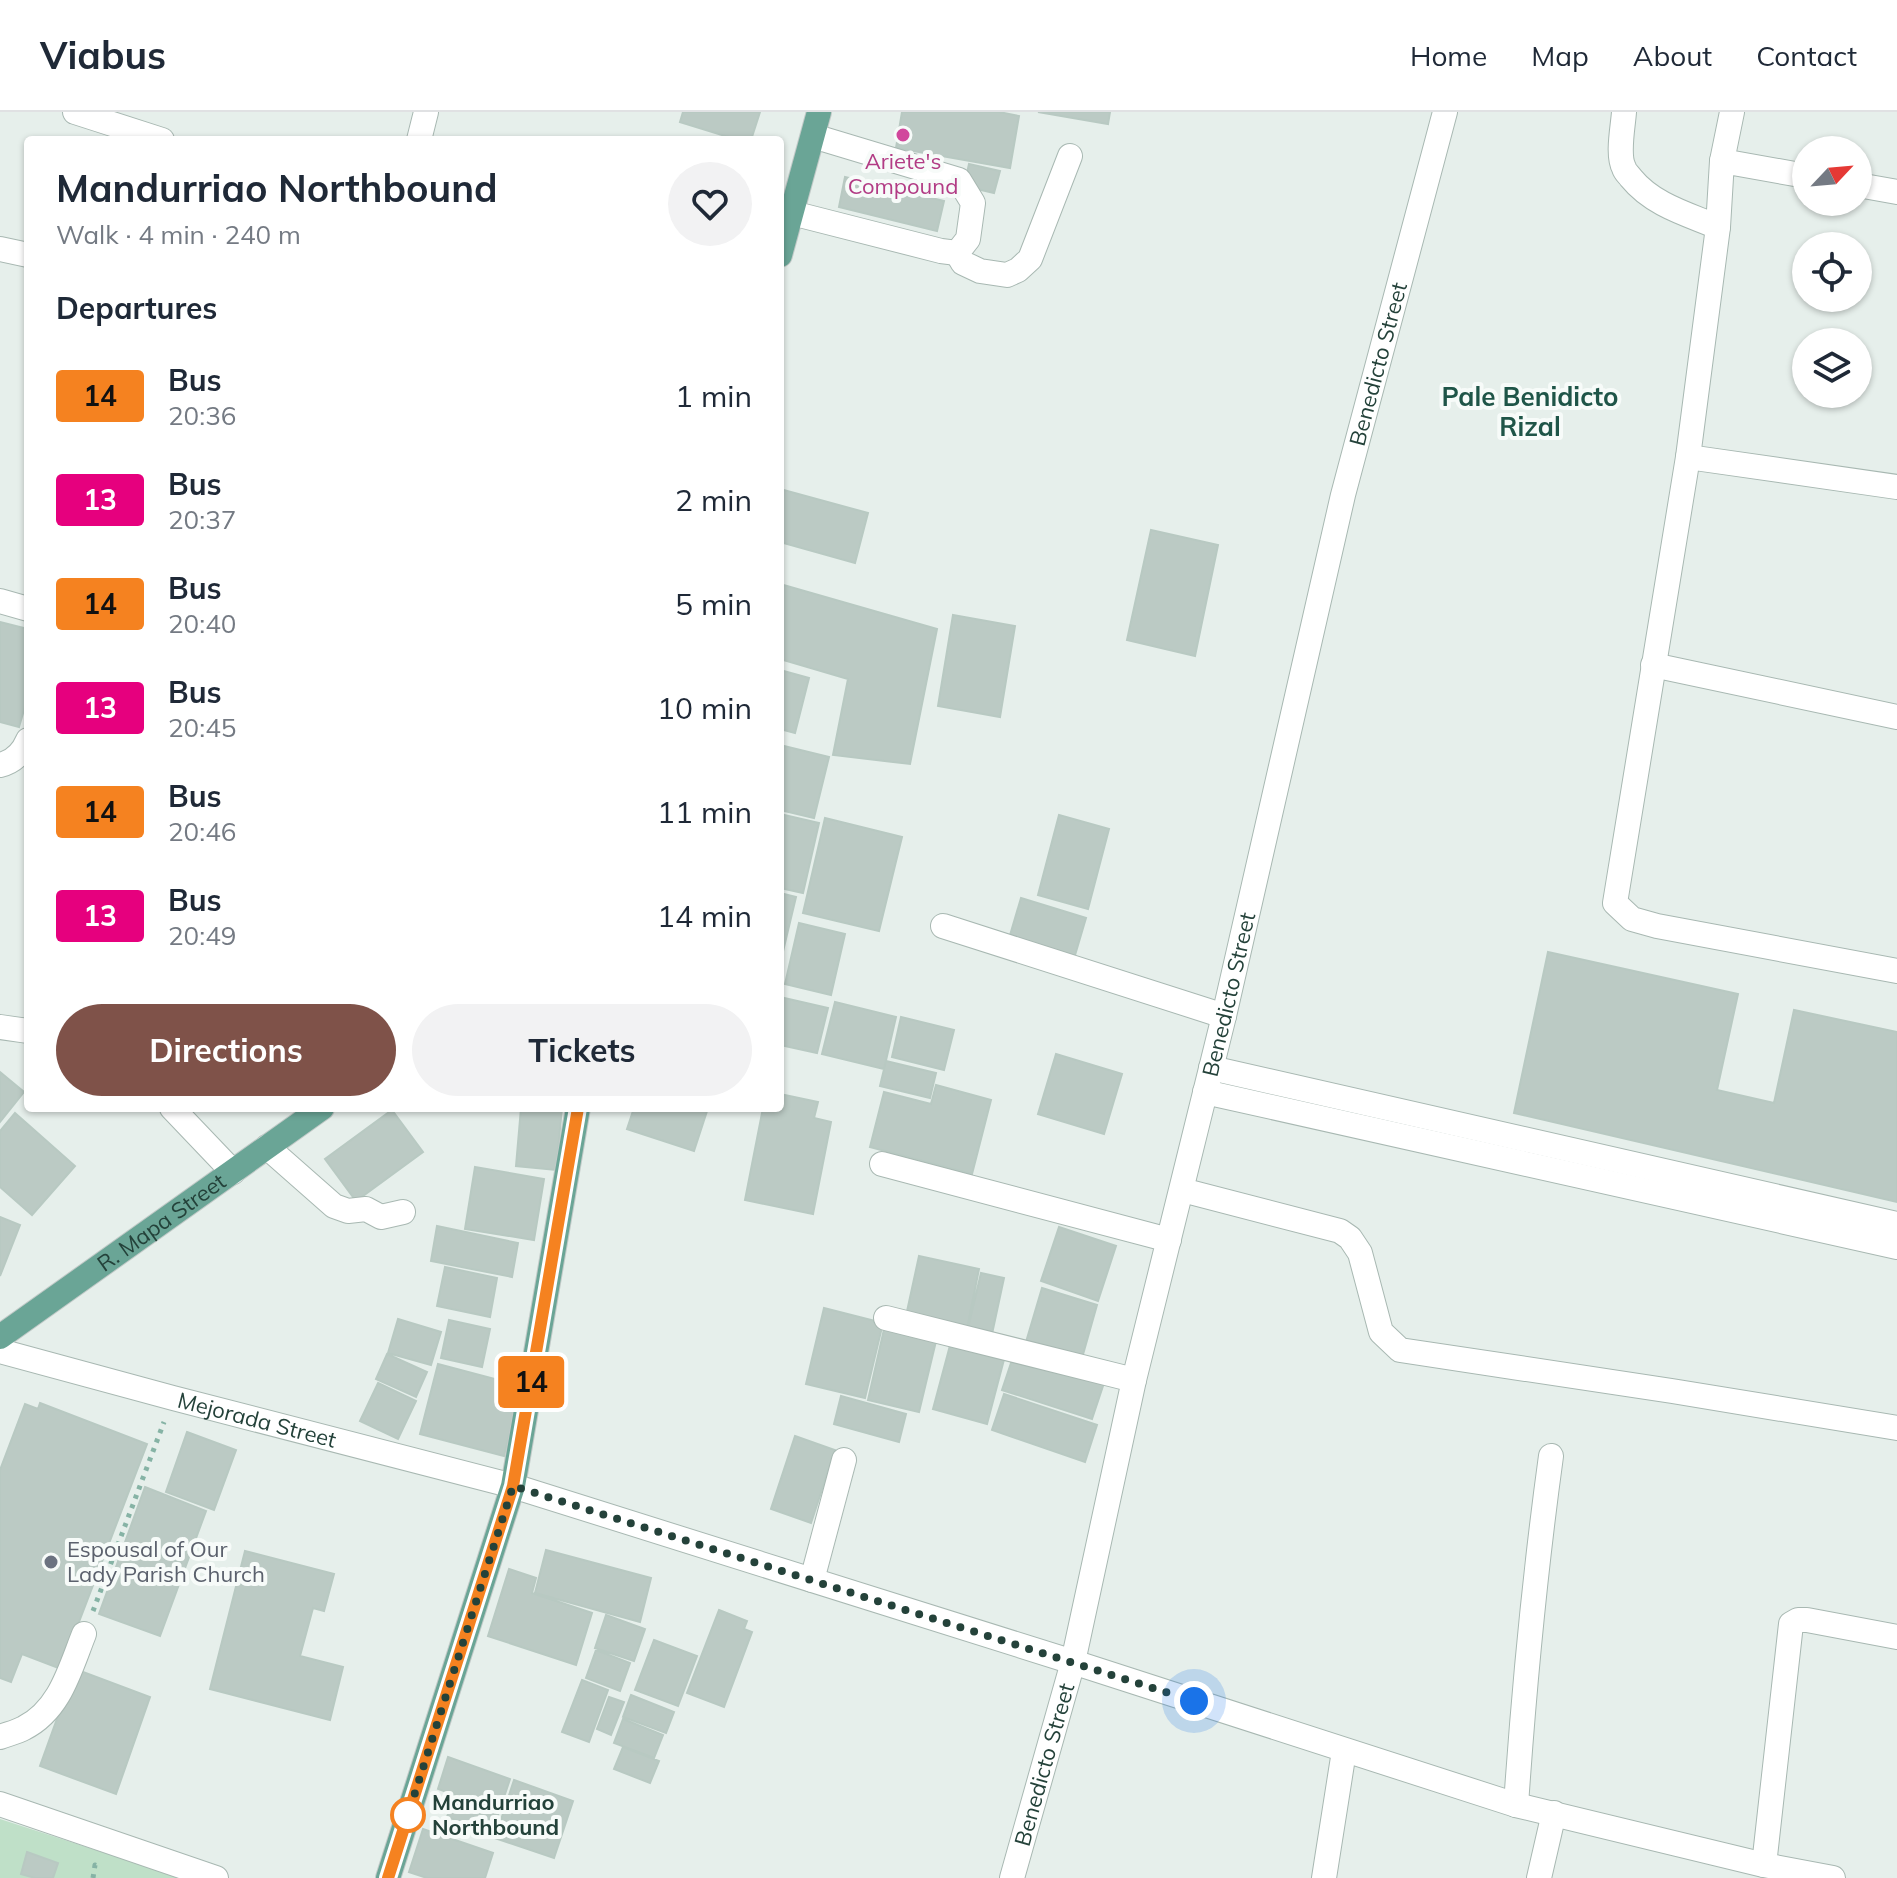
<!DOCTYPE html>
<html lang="en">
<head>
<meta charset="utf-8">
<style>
  body { margin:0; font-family:Mulish,sans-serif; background:#f2f2f3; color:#1f2937; height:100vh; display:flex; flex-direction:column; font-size:30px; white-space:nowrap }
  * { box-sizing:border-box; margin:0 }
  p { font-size:26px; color:#747a83 }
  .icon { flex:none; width:44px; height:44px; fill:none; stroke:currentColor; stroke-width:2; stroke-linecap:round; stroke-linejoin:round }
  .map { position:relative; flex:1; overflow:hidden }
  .details { position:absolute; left:24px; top:24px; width:760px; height:976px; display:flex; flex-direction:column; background:#fff; border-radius:8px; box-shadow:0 2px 6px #0004 }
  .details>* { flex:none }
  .badge { padding:0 16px; border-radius:6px; font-size:28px; line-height:52px }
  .needle { width:52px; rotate:64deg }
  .buttons { position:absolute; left:1792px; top:24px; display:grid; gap:16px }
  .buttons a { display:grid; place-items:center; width:80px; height:80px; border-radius:50%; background:#fff; box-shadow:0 2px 6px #0004; font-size:40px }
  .you { position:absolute; width:40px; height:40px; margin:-20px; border:6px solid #fff; border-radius:50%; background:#1a73e8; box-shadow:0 0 0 12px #1a73e833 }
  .map>.badge { position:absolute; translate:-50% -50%; box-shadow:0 0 0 4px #fff }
  h2 { padding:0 32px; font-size:30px; line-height:72px }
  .round { display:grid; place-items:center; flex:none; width:84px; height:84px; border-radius:42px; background:#f2f2f3 }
  .head { display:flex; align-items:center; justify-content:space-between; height:136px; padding:0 32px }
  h1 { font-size:38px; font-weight:700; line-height:60px }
  .button { display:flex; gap:16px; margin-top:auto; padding:16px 32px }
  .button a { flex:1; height:92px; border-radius:48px; background:#7f5249; color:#fff; font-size:32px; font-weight:700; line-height:92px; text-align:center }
  .button a+a { background:#f2f2f3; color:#1f2937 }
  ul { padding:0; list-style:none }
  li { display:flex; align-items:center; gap:24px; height:104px; padding:0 32px }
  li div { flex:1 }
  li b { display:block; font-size:30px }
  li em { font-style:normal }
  li .badge { min-width:88px; font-weight:700; text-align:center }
  header { display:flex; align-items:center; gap:48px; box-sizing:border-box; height:112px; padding:0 40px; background:#fff; border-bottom:2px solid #e0e1e3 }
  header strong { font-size:38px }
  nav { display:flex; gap:44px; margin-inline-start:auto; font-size:28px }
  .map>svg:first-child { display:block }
  .green { fill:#bfe0c8 }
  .building { fill:#bbcac4; stroke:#b8c9c2; stroke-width:2 }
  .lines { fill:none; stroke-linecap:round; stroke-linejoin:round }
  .minor-casing { stroke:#a8b8b2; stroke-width:26 }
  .major-casing { stroke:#c2cac8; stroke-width:26 }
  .path { stroke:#86b3a5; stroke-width:5; stroke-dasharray:4 6; stroke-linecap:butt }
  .minor { stroke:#fff; stroke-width:24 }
  .major { stroke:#6aa596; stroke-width:24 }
  .line-casing { stroke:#fff; stroke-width:18 }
  .line { stroke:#f58220; stroke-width:12 }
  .walk { stroke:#24423a; stroke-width:8; stroke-dasharray:0 14.4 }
  .hotel-dot { fill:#d1479c; stroke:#f7fbf9; stroke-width:3 }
  .worship-dot { fill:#6b7280; stroke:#f7fbf9; stroke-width:3 }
  .stop-dot { fill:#fff; stroke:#f58220; stroke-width:4 }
  .labels { text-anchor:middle; stroke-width:8; stroke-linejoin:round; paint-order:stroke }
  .hotel-label { font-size:22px; fill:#b23c85; stroke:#f7fbf9 }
  .street-label { font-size:22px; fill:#24423a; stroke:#f7fbf9 }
  .worship-label { font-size:22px; fill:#5b616d; stroke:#f7fbf9; text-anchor:start }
  .stop-label { font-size:22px; font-weight:bold; fill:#24423a; stroke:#f7fbf9; text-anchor:start }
  .quarter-label { font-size:26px; font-weight:bold; fill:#1f5548; stroke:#f7fbf9 }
</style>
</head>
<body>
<header>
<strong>Viabus</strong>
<nav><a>Home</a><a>Map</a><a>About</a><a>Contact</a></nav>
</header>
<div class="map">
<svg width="1897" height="1766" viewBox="0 0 1897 1766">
  <rect width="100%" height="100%" fill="#e6efeb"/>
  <path class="green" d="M0,1707L182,1766H0Z"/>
  <path class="building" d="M683,0H760L751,28H738L680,10Z
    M902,0H999L1019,4L1010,56L896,36Z
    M1038,0H1110L1108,12Z
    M969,52L1000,59L994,81L964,74Z
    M845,65L944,89L937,119L839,95Z
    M780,377L868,401L855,451L780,430Z
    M1151,418L1218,433L1195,544L1127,528Z
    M780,472L937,517L910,652L833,643L848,567L780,547Z
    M953,503L1015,514L1000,605L938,594Z
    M0,510L28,517V584L19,615L0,610Z
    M780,558L809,566L795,621L780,617Z
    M780,633L829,645L814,706L780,698Z
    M780,702L819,711L803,781L780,776Z
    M1059,703L1109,717L1088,797L1038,783Z
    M825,706L902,725L879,819L803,801Z
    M780,781L796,785L780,852Z
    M1021,786L1086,806L1073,850L1008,830Z
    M799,811L845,822L831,883L785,872Z
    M1548,840L1738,882L1717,978L1774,991L1794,898L1897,920V1090L1514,1001Z
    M780,885L828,896L817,941L780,933Z
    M835,890L896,905L884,957L822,942Z
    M901,905L954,918L944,958L892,945Z
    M1056,942L1122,962L1104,1022L1038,1002Z
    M886,949L936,961L930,986L880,974Z
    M0,960L24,980L0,1010Z
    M936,973L991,988L972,1062L870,1035L884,980L931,992Z
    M780,982L818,990L814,1006L831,1010L813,1102L745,1088L763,996H780Z
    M521,996H562L556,1058L516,1054Z
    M634,996H708L694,1039L627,1017Z
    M392,998L423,1040L356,1089L325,1047Z
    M15,1001L75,1054L32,1103L0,1075V1019Z
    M475,1055L544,1067L534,1128L465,1117Z
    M0,1105L20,1113L0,1164Z
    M437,1114L518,1131L512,1165L431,1149Z
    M1059,1115L1116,1134L1098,1189L1041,1169Z
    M919,1144L979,1157L967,1217L906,1204Z
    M445,1155L497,1166L490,1205L437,1194Z
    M981,1161L1004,1166L992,1222L968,1216Z
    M1042,1176L1097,1193L1082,1246L1026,1230Z
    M824,1196L883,1211L865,1286L806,1272Z
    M398,1207L441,1220L431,1253L388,1241Z
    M449,1208L490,1217L482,1255L441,1246Z
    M885,1213L937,1225L919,1300L868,1288Z
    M952,1226L1006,1240L987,1312L933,1297Z
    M387,1242L427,1260L416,1285L376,1267Z
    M1014,1242L1104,1271L1092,1307L1002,1278Z
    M438,1252L521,1274L504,1344L420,1322Z
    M378,1271L416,1289L398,1327L360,1309Z
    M1004,1282L1097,1313L1085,1350L992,1318Z
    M841,1284L906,1302L899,1330L834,1312Z
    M40,1291L147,1332L61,1557L22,1542L11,1570L0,1566V1358L25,1292L38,1297Z
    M187,1320L236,1338L214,1398L166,1380Z
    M795,1324L835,1338L811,1411L771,1397Z
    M145,1375L206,1399L160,1524L99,1502Z
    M546,1438L651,1466L640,1510L535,1481Z
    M245,1439L334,1462L324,1499L313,1496L300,1544L343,1555L330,1608L210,1577Z
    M509,1457L536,1466L532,1481L592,1501L576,1553L488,1524Z
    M719,1498L747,1509L744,1517L752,1520L724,1595L687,1581Z
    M606,1503L645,1517L634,1549L595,1536Z
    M654,1528L697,1544L678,1594L635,1578Z
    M596,1538L630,1551L620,1579L586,1566Z
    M75,1557L150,1585L116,1682L40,1654Z
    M582,1568L608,1578L589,1630L562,1620Z
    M631,1583L674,1600L666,1621L623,1605Z
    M609,1585L624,1590L611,1623L597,1617Z
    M623,1607L663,1623L654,1646L614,1631Z
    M623,1635L659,1649L650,1671L614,1657Z
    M448,1645L510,1667L492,1721L447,1705L455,1683L438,1677Z
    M514,1668L573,1689L554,1746L495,1726Z
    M423,1717L493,1741L485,1766H427L409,1760Z
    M27,1740L58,1751L53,1766H35L21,1762Z"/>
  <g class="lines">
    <defs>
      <g id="minor">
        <path d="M75,0L162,28"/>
        <path d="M1624,0C1623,15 1617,43 1624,56C1625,60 1629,63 1631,66C1653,93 1687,102 1718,115"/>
        <path d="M419,28L426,0"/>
        <path d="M1722,49L1732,0"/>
        <path d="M1806,64L1722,49L1718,115L1688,345L1615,791L1632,807L1657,814L1897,859"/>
        <path d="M1858,73L1897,80"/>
        <path d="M792,101L941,139L957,141L968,127L973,91L959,68L813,24"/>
        <path d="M0,137L28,143"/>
        <path d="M957,141L963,151L980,159L1007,163L1018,158L1030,147L1070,44"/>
        <path d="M1688,345L1897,375"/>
        <path d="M0,489L28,497"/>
        <path d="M1653,553L1897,605"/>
        <path d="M0,653C13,650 23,640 28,628"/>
        <path d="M943,814L1224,904"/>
        <path d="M0,915L28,919"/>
        <path d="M1211,956L1897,1112"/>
        <path d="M1205,980L1897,1135"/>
        <path d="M172,996L233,1060"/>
        <path d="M267,1035L334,1094L348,1099L366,1097L381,1105L403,1100"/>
        <path d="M882,1052L1169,1128"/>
        <path d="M1182,1078L1340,1119L1350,1126L1360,1141L1381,1220L1400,1238L1672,1279L1897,1316"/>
        <path d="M886,1206L1134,1268"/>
        <path id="s1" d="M0,1239L173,1286L513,1374L1073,1550L1516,1693L1764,1753L1833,1766"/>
        <path d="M812,1468L844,1348"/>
        <path d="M0,1625C8,1622 17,1620 24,1616C60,1598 70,1557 84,1522"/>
        <path d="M0,1692L216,1766"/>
        <path d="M1516,1693C1524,1576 1535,1460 1551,1344"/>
        <path d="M1764,1753L1791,1512L1798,1508H1807L1897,1525"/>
        <path id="s2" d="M1012,1766L1073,1550L1134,1268L1224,904L1343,383L1445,0"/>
        <path d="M1324,1766L1344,1639"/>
        <path d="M1539,1766L1554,1701"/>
      </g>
      <g id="major">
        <path d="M780,143L819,0"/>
        <path id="s3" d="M0,1225L322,996"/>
        <path d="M388,1766L513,1374L578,996"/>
      </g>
    </defs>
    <use href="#minor" class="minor-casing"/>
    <use href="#major" class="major-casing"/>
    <path class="path" d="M93,1499L164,1310
      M93,1766L95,1753L97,1754"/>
    <use href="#minor" class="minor"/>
    <use href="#major" class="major"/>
  </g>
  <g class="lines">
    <defs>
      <path id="line" d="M388,1766L513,1374L578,996"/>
    </defs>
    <use href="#line" class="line-casing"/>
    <use href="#line" class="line"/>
    <path class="walk" d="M408,1703L407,1706L513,1374L1194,1589"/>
  </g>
  <circle class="hotel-dot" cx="903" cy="23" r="8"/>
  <circle class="worship-dot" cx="51" cy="1450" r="8"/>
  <circle class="stop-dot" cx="408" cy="1703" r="16"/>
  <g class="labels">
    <g class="hotel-label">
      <text x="903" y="57">Ariete's<tspan x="903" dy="25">Compound</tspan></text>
    </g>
    <g class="street-label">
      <text dy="8" stroke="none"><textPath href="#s2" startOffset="1558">Benedicto Street</textPath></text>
      <text dy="8" stroke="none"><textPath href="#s2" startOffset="910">Benedicto Street</textPath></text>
      <text dy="8" stroke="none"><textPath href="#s3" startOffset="198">R. Mapa Street</textPath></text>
      <text dy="8" stroke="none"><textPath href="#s1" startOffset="266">Mejorada Street</textPath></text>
      <text dy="8" stroke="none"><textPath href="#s2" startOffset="118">Benedicto Street</textPath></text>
    </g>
    <g class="worship-label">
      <text x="67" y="1445">Espousal of Our<tspan x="67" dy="25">Lady Parish Church</tspan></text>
    </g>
    <g class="stop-label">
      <text x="432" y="1698">Mandurriao<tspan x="432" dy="25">Northbound</tspan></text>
    </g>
    <g class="quarter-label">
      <text x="1530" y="294">Pale Benidicto<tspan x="1530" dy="30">Rizal</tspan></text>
    </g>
  </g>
</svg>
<div class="buttons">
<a><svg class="needle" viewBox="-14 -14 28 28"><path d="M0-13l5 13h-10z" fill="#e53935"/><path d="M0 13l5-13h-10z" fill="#747a83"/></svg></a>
<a><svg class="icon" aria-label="locate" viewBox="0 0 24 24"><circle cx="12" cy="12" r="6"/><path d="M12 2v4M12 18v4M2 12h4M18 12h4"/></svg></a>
<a><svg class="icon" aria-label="layers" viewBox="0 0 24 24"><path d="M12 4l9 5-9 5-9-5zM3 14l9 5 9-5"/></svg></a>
</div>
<div class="you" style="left:1194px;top:1589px"></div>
<b class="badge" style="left:531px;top:1270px;background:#f58220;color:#111">14</b>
<section class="details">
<div class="head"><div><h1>Mandurriao Northbound</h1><p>Walk · 4 min · 240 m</p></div><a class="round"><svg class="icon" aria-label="heart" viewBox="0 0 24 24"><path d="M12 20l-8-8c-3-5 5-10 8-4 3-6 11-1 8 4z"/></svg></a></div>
<h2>Departures</h2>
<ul>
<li><span class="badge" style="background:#f58220;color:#111">14</span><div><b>Bus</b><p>20:36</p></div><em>1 min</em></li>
<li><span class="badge" style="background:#e6007e;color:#fff">13</span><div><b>Bus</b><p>20:37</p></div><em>2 min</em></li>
<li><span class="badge" style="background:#f58220;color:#111">14</span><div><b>Bus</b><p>20:40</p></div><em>5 min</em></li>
<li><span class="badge" style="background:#e6007e;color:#fff">13</span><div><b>Bus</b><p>20:45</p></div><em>10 min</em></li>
<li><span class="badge" style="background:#f58220;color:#111">14</span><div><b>Bus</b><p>20:46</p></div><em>11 min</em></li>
<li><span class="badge" style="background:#e6007e;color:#fff">13</span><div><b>Bus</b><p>20:49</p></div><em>14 min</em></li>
</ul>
<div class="button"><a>Directions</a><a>Tickets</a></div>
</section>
</div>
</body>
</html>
